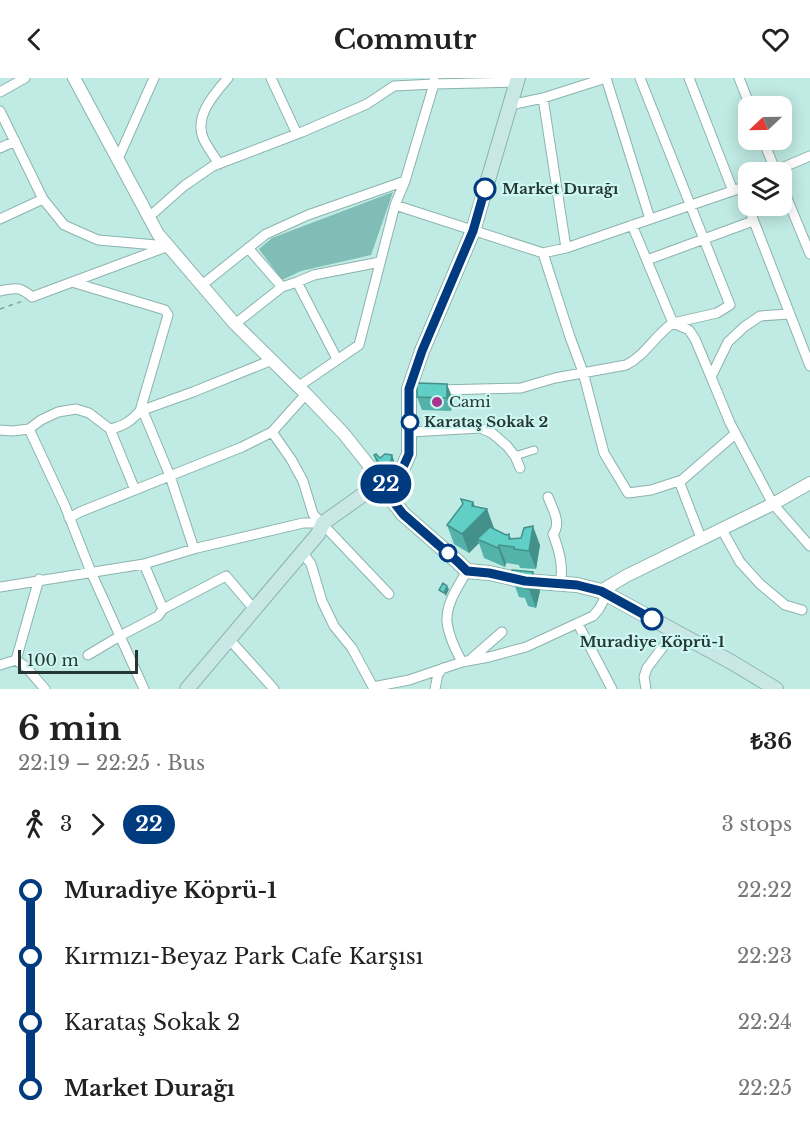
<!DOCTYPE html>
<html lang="en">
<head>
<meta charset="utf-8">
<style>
  body { margin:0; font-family:"Libre Baskerville",serif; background:#f2f2f2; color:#222; height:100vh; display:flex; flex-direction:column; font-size:22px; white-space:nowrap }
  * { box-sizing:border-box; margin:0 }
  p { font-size:20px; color:#767676 }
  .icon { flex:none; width:33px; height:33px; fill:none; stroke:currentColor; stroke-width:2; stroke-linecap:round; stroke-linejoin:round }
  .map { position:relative; height:611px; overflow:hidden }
  .drawer { display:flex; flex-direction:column; background:#fff; flex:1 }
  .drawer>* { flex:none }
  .badge { padding:0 12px; border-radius:20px; font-size:21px; line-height:39px }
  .needle { width:39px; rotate:248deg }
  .controls { position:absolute; left:738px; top:18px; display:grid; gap:12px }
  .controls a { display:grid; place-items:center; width:54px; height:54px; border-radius:12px; background:#fff; box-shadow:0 3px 15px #0003; font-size:30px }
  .scale { position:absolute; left:18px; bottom:15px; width:120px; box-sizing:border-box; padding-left:6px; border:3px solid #263634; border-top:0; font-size:16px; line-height:21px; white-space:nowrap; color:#263634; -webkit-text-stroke:4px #cdf7f2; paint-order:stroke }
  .map>.badge { position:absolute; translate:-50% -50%; box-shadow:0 0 0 3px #fff }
  .legs { display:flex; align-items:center; gap:9px; height:66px; padding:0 18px; font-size:20px }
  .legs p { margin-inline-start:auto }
  .summary { display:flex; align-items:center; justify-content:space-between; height:102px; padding:0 18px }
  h1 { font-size:33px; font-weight:700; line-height:45px }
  ul { padding:0 18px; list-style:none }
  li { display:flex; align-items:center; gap:21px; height:66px; font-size:22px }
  li i { display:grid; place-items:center; width:9px; height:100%; margin:0 8px; background:currentColor }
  li i::after { content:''; width:15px; height:15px; margin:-8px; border:4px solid; border-radius:50%; background:#fff }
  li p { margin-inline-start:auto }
  li:first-child i { background:linear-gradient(#0000 50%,currentColor 0) }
  li:last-child i { background:linear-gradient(currentColor 50%,#0000 0) }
  header { display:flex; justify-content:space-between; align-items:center; height:78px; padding:0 18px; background:#fff; font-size:27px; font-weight:700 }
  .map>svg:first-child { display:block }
  .green { fill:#80bdb6 }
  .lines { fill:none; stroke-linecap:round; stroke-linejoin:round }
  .pedestrian-casing { stroke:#8bb3ae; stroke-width:9 }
  .minor-casing { stroke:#8bb3ae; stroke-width:11 }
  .tertiary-casing { stroke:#8bb3ae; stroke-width:14 }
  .secondary-casing { stroke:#8bb3ae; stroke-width:16 }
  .path { stroke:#82a29d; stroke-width:1.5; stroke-dasharray:4.5 4.5; stroke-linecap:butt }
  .pedestrian { stroke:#fff; stroke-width:7 }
  .minor { stroke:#fff; stroke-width:9 }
  .tertiary { stroke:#fff; stroke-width:12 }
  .secondary { stroke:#c9e8e5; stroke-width:14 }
  .wall { fill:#53b2a9 }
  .shaded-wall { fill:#43918a }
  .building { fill:#60cfc5; stroke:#43918a; stroke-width:1.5 }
  .line-1-casing { stroke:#fff; stroke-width:14 }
  .line-1 { stroke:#003b80; stroke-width:9 }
  .stop-1-dot { fill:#fff; stroke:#003b80; stroke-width:3 }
  .poi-dot { fill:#a6348f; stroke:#cdf7f2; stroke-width:2 }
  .labels { text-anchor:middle; stroke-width:4.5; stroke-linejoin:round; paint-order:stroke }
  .stop-label { font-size:15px; font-weight:bold; fill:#263634; stroke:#cdf7f2; text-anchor:start }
  .poi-label { font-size:15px; fill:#263634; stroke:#cdf7f2; text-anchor:start }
</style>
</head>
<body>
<header><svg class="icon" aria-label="back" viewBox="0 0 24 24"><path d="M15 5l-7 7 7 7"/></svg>Commutr<svg class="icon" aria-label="heart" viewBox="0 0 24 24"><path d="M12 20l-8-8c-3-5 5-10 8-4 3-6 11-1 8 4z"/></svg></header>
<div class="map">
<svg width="810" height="611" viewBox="0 0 810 611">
  <rect width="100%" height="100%" fill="#c0eae4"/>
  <path class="green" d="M393,114L371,177L301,193L282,202L259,171L272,160Z"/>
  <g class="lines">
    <defs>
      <path id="pedestrian" d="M515,378L534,372"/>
      <path id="minor" d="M271,0L297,56
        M606,0L650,141
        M689,0L733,113
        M739,0L750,28
        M0,14L25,0
        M543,20L566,170
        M510,27L543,20L606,0
        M0,33L43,121L64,147L98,162L168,168
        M763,62L776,94
        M0,70L15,63
        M118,81L154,0
        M219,86C214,78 208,70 204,62C193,39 214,16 228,0
        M772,94L810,78
        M782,108L810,176
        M741,110L810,288
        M395,127L543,175L566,170L741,110L748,106
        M149,139L184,108L213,88L302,54L367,26L394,8L434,6L517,4
        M0,141L43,121
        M632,147L673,245L717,235L730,227L640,0
        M248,170L282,209
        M543,175L570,259L583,294L604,375L628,415L651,412L682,402L735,356
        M647,182L753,143
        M72,204L165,232L168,237L140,333C131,343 124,348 110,351
        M297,204L337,281
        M202,207L266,156L308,137L405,103
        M0,213C16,210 19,208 32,219L166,169
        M789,236L760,238L744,249L728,264L711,299L730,345L773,426L810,468
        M235,246L282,209L297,204L314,197L380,184
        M299,308L359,267L395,127L405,103L434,6V2
        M438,312L521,310L555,300L626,287C645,278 655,257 673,245L689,252L695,261L711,299
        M140,333L145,338L170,398L194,471
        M140,333L193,314L272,282
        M29,351L65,428L91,494L144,611
        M0,352L12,353L29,351L41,342L58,334L76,331L89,335L110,351L135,412
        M272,354L291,381L303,403L313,436L389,516
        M410,354L480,350L492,355L507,368L515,378L520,390
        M679,403L701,460
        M548,419C552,430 562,445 553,456C559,472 564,489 560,506
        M69,440L80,434L242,369L272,354L306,316
        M721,450L740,484L760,506L785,527L802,532
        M302,474L311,486L322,523L334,548L352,570L373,609L409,602L462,584L489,579L526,569L593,538L599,531L607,516
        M144,486L163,531
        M0,509L144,486L197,470L303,445H323
        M578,546L612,611
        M229,561L274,611
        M88,577L120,558L158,538L163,531L226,498L254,531
        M16,582L39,501
        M470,582L502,554
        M462,584C456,573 448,555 447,543C446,525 459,507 467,493
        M0,587L16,582L26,589L45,611
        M435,611L438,596L443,590
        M646,611L644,599L647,590L675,553"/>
      <path id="tertiary" d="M74,0L158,156L235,246L306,316L344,356L371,390L382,409
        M601,513L626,498L773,426L810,405"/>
      <path id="secondary" d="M382,409L403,436L458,484L467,493L489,495L525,503L577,507L601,513L733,585L776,611
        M187,611L318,456L323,445L364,416L382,409L400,396L409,376V311L422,273L473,153L518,0"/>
    </defs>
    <use href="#pedestrian" class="pedestrian-casing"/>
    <use href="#minor" class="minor-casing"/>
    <use href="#tertiary" class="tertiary-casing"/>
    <use href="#secondary" class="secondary-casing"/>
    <path class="path" d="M0,231L23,223"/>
    <use href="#pedestrian" class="pedestrian"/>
    <use href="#minor" class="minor"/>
    <use href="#tertiary" class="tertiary"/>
    <use href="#secondary" class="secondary"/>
  </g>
  <path class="wall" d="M417,319H452L451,333L422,332Z
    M374,377L380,380L392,377L394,383L393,389L384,396L376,384Z
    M461,421L473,424L475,429L487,431L493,450L506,457L509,456L511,460L540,467L536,491L520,490L519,487L506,485L505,489L484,480L479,465L469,475L454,466L447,447L463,427Z
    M533,494L540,513L536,530L528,528L525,520L519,519L512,500Z"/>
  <path class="shaded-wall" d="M447,306L452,319L451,333L447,320Z
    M392,377L394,383L393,389L384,396L382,390Z
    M473,424L479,439L487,431L494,450L481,463L477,461L479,465L469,475L462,456L472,428Z
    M533,448L540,467L536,491L529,473Z
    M499,467L506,485L505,489L498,470Z
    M533,494L540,513L536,530L529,511Z
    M447,508L449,511L446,518L444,515Z"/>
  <path class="building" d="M417,305L447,306V320L417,319Z
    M376,376L380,380L385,376L392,377L391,383L382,390L374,377Z
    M461,421L473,424L472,428L487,431L462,456L447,447L463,426Z
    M533,448L529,473L514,471V469L499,467L498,470L477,461L490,449L506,457L509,456V461L521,460L524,450Z
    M512,492L533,494L529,511L521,509L523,502L512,500Z
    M443,505L447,508L444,515L439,512Z"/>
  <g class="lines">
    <defs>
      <path id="line-1" d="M485,111L473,153L422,273L409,311V376L400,396L382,409L403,436L458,484L467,493L489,495L525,503L577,507L601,513L652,541"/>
    </defs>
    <use href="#line-1" class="line-1-casing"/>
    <use href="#line-1" class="line-1"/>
  </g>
  <g class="stop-1-dot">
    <circle cx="485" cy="111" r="10"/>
    <circle cx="410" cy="344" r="8"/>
    <circle cx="448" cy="475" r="8"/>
    <circle cx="652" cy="541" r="10"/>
  </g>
  <circle class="poi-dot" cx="437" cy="324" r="6"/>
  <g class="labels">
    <g class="stop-label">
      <text x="502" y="116">Market Durağı</text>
      <text x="424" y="349">Karataş Sokak 2</text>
      <text x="652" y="569" text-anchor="middle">Muradiye Köprü-1</text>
    </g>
    <g class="poi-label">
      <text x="449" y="329">Cami</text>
    </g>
  </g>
</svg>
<div class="controls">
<a><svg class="needle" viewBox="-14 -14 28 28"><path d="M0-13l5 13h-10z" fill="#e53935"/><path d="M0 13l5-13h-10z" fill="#767676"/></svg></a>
<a><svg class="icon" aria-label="layers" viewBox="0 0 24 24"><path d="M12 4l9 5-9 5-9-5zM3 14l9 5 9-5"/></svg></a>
</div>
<div class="scale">100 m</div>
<b class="badge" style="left:386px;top:406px;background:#003b80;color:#fff">22</b>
</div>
<section class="drawer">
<div class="summary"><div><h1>6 min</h1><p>22:19 – 22:25 · Bus</p></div><b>₺36</b></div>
<div class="legs"><svg class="icon" aria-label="walk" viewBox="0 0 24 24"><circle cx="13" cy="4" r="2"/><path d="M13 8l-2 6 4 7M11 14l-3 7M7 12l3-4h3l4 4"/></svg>3<svg class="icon" aria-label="forward" viewBox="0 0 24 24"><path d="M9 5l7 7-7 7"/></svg><b class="badge" style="background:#003b80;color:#fff">22</b><p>3 stops</p></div>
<ul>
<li><i style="color:#003b80"></i><b>Muradiye Köprü-1</b><p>22:22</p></li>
<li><i style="color:#003b80"></i><span>Kırmızı-Beyaz Park Cafe Karşısı</span><p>22:23</p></li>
<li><i style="color:#003b80"></i><span>Karataş Sokak 2</span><p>22:24</p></li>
<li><i style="color:#003b80"></i><b>Market Durağı</b><p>22:25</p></li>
</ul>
</section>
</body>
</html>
